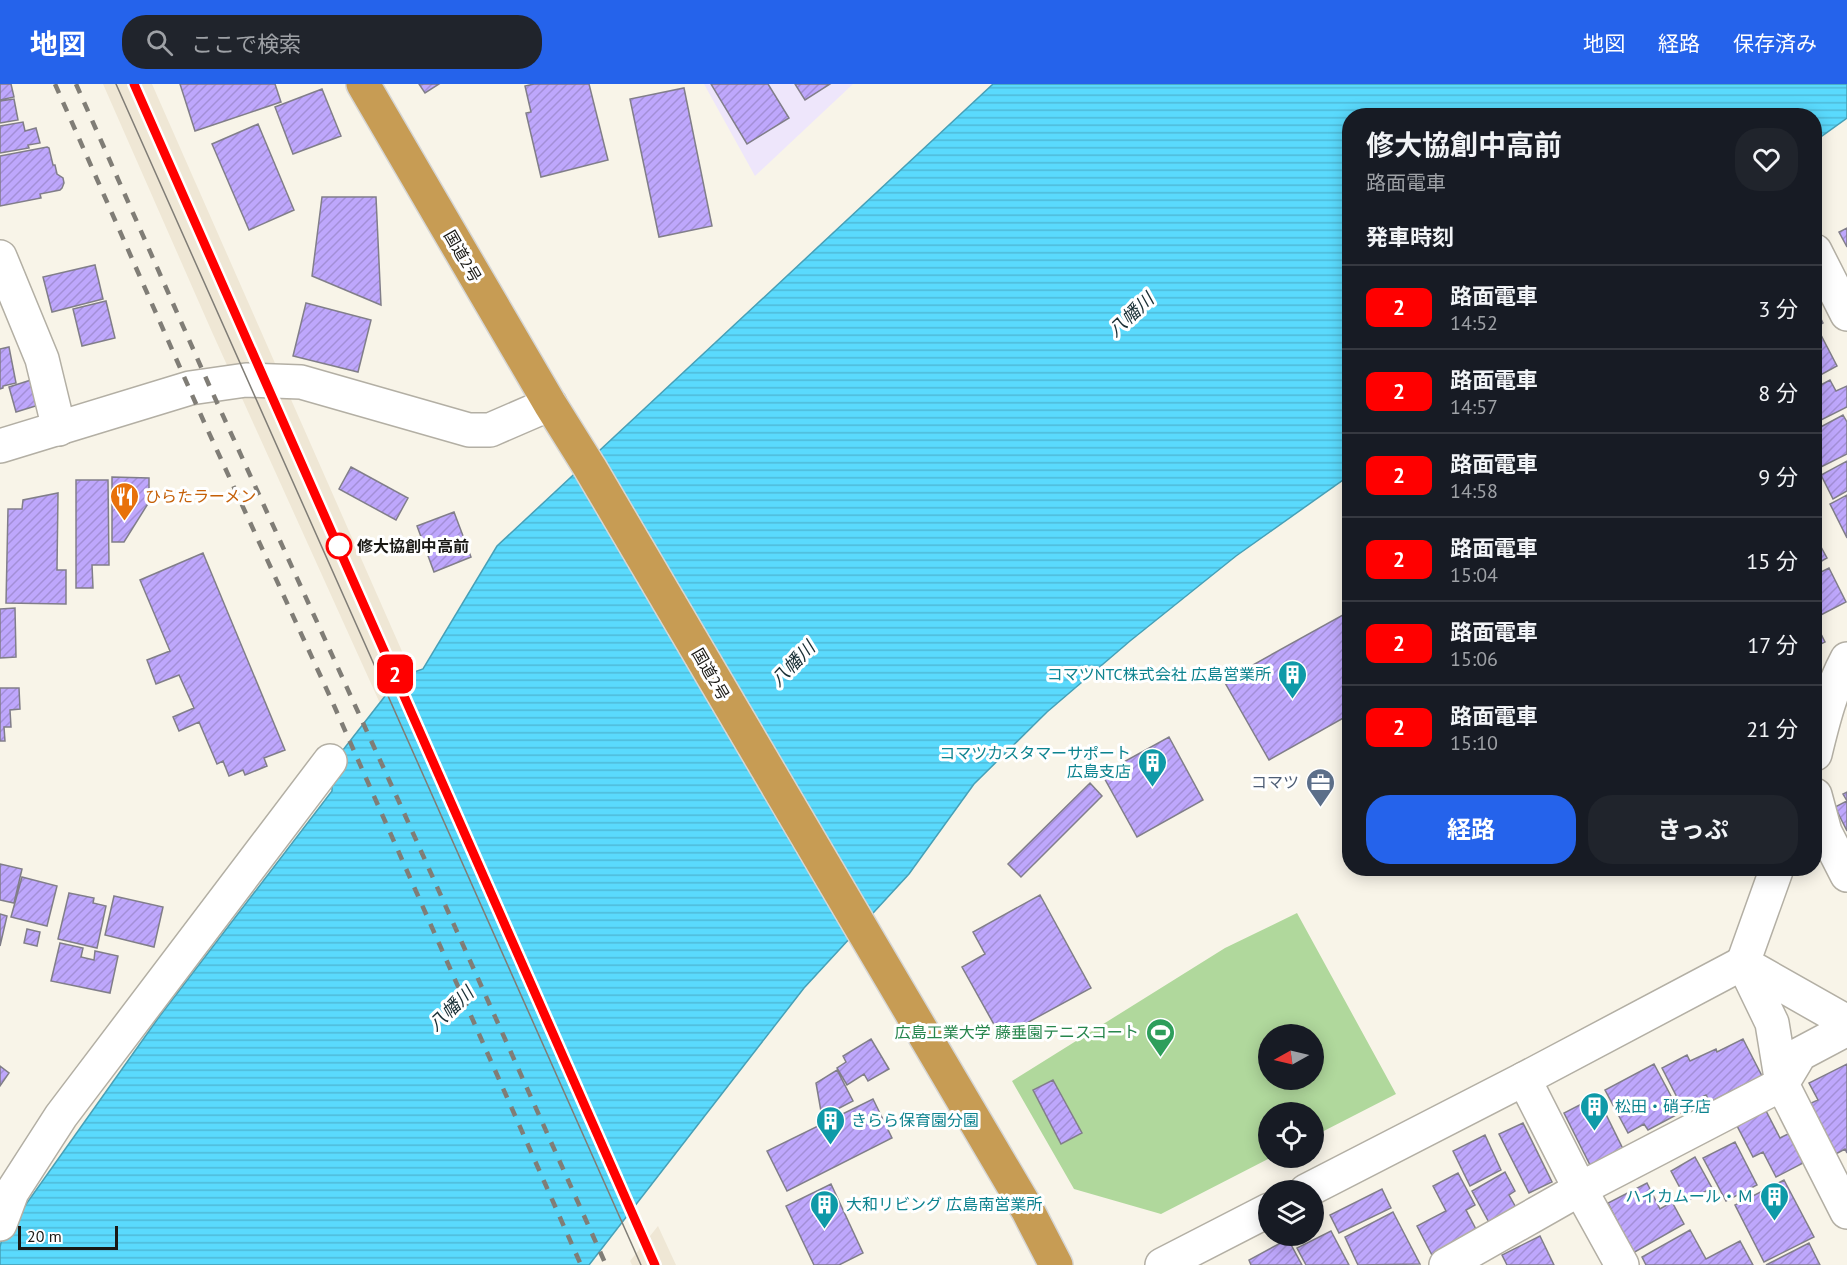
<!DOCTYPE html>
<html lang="ja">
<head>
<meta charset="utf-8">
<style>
  body { margin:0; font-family:"PT Sans","Noto Sans JP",sans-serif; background:#20242c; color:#f1f3f6; height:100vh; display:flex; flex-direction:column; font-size:22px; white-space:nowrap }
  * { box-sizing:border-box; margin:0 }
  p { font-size:20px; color:#9ea1a6 }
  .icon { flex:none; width:33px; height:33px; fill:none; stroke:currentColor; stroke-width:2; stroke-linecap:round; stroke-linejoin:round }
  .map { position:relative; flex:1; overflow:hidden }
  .details { position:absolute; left:1342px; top:24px; width:480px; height:768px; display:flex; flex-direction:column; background:#171b24; border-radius:24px; box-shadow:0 3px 15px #0003 }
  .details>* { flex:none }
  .badge { padding:0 12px; border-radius:9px; font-size:21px; line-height:39px }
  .needle { width:39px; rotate:262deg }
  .buttons { position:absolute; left:1258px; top:940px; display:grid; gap:12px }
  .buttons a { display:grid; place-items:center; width:66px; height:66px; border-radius:50%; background:#171b24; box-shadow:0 3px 15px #0003; font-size:30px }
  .scale { position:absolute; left:18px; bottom:15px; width:100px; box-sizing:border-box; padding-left:6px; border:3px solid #1a1915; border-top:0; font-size:16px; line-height:21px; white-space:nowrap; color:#1a1915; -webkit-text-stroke:4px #fff; paint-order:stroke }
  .map>.badge { position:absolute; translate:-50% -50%; box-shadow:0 0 0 3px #fff }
  h2 { padding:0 24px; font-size:22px; line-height:54px }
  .round { display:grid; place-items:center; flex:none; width:63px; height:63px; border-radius:24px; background:#20242c }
  .overview { display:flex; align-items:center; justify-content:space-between; height:102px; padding:0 24px }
  h1 { font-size:28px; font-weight:700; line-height:45px }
  .cta { display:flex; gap:12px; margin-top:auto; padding:12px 24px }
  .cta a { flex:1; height:69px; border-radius:24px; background:#2563eb; color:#fff; font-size:24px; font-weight:700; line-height:69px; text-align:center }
  .cta a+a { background:#20242c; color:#f1f3f6 }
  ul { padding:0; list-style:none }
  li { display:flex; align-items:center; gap:18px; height:84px; padding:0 24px; border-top:2px solid #363941 }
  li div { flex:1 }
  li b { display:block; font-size:22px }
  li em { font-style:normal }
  li .badge { min-width:66px; font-weight:700; text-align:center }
  header { display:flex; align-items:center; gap:36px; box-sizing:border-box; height:84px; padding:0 30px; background:#2563eb; color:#fff }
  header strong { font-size:28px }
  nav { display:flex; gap:33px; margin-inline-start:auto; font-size:21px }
  .search { width:420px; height:54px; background:#20242c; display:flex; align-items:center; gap:15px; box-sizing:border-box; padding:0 21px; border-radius:24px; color:#9ea1a6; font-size:22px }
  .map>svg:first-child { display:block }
  .built { fill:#efe7d5 }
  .education { fill:#eee6fb }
  .grass { fill:#b0d89c; fill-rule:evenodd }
  .water { fill:url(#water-rules); stroke:#47a0b7; stroke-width:1.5 }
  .building { fill:url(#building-hatch); stroke:#817e89; stroke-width:1.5 }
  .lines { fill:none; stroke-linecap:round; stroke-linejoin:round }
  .minor-casing { stroke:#b3afa4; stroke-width:36 }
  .tertiary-casing { stroke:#b3afa4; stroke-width:36 }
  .trunk-casing { stroke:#d6d6d5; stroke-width:36 }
  .minor { stroke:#fff; stroke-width:33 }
  .tertiary { stroke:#fff; stroke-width:33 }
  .trunk { stroke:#c79c54; stroke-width:33 }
  .tram { stroke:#807d76; stroke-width:1.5 }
  .rail { stroke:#807d76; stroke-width:4.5; stroke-dasharray:10 10; stroke-linecap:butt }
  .line-casing { stroke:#fff; stroke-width:14 }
  .line { stroke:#f00; stroke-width:9 }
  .stop-dot { fill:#fff; stroke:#f00; stroke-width:3 }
  .labels { text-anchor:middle; stroke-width:6; stroke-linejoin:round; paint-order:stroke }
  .street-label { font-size:16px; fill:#1a1915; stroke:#fff }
  .food-label { font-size:16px; fill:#c56008; stroke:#fff; text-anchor:start }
  .stop-label { font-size:16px; font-weight:bold; fill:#1a1915; stroke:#fff; text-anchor:start }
  .culture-label { font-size:16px; fill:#0d838f; stroke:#fff; text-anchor:end }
  .service-label { font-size:16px; fill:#4e5e75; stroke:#fff; text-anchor:end }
  .leisure-label { font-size:16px; fill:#27864d; stroke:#fff; text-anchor:end }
  .water-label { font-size:18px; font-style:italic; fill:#182e34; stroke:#fff }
</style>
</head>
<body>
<header>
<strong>地図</strong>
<div class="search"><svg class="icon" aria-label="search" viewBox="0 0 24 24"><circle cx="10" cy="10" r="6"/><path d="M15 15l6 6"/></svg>ここで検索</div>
<nav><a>地図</a><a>経路</a><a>保存済み</a></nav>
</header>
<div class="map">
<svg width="1847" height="1181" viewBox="0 0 1847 1181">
  <defs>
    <pattern id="water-rules" width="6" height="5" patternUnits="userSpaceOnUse" patternTransform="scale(1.5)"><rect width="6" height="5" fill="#5adafd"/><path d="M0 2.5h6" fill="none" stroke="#4ebad8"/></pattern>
    <pattern id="building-hatch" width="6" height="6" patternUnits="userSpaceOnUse" patternTransform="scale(1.5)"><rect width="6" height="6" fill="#bea7fc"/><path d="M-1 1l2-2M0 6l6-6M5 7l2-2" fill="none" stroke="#a38fd7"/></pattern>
  </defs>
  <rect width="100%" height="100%" fill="#f8f4e8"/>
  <path class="built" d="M103,0H152L412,590L383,626L212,248Z
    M658,1142L676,1181H632L630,1177Z"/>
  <path class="education" d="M704,0H853L755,92Z"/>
  <path class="grass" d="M1297,829L1396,1010L1314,1052V1029H1269L1270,1074L1161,1130L1074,1105L1012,997L1225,864ZM1269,951H1314V996H1269Z"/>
  <path class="water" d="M993,0H1847V34L1815,57V32H1350V391L1236,472L1130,557L1047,628L974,700L909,790L804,904L589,1181H0V1163L2,1154L159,933L332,707V680L400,593L423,585L497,462Z"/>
  <path class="building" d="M0,0H11L14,13L0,16Z
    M180,0H275L281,18L195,47Z
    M419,0H439L425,9Z
    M534,0H589L608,76L541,93L526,29L531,28L525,2Z
    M711,0H768L789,34L747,60Z
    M795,0H830L805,16Z
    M684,4L712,142L659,153L630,15Z
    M322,5L341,52L293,70L275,23Z
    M14,15L18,36L0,39V17Z
    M23,38L25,47L36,44L40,59L28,61L29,64L0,69V42Z
    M258,40L294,126L249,146L212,60Z
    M47,63L49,64L53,81H55L57,90L63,94L64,99L62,104L60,106L40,110L41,114L0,122V72Z
    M322,113H376L381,221L312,192Z
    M1847,144V163L1839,148Z
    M95,181L103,215L52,228L43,193Z
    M106,217L115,254L82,262L73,225Z
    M306,219L371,236L358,288L293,272Z
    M1815,223L1823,239L1815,244Z
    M1821,251L1837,282L1815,294V254Z
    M9,263L16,299L3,302V304L0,305V265Z
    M34,295L42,320L16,328L9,303Z
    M1830,296L1836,307L1847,302V323L1819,337L1815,329V304Z
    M1843,331L1847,338V370L1815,386V346Z
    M1847,377V407L1833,415L1821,391Z
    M351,383L408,414L396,436L339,405Z
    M112,393L149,394V418L124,458H112Z
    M76,396H108L109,481H92L93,504H76Z
    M58,409L57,486H66V520L6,519L8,425H22L23,416Z
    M1847,411V454L1830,420Z
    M454,428L471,473L434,488L417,442Z
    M1815,452L1827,474L1815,481Z
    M203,469L285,666L264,674L267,682L245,691L243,686L229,692L223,677L217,680L199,638L179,647L173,633L194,624L179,591L156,600L147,576L170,567L140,496Z
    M1829,484L1846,518L1815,534V491Z
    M15,524L16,573L0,574V525Z
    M1350,527V642L1345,633L1269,676L1224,597Z
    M1815,538L1825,558L1815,563Z
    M0,604H19L20,625L10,626L11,643H4L5,657H0Z
    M1169,653L1203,716L1137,753L1102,690Z
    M1090,699L1102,712L1021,793L1008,780Z
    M1847,708V747L1835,723L1847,717L1843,710Z
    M0,780L22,785L14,819L0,816Z
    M1698,784H1714L1701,791Z
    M22,793L57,802L47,842L11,833Z
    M69,809L94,814L93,819L106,822L97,864L58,855Z
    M1040,811L1091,904L1001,953L962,883L985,870L973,848Z
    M114,812L163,823L154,863L105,851Z
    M0,830L7,832L0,862Z
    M27,845L40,848L37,862L24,859Z
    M60,859L83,864L81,873L94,876L95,867L118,872L110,909L51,897Z
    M871,955L889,985L868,997L864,990L847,1001L837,984L846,978L843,972Z
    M1743,955L1762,992L1710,1018L1706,1011L1682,1023L1662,984L1687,971L1690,977L1716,965L1717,968Z
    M1654,980L1680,1029L1648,1046L1644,1040L1628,1049L1605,1006Z
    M1847,980V1069L1845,1065L1834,1071L1809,1020L1818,1016L1809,999Z
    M0,982L9,989L0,1002Z
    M837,986L853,1017L822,1033L816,999Z
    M1053,996L1082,1049L1061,1060L1033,1006Z
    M1597,1012L1623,1065L1590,1081L1564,1029Z
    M873,1015L892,1054L787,1107L767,1067Z
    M1763,1021L1780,1054L1794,1047L1809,1076L1776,1093L1763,1068L1753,1073L1734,1036Z
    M1523,1039L1552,1098L1529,1109L1499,1050Z
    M1485,1051L1501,1086L1470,1102L1453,1067Z
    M1735,1058L1757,1101L1726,1117L1703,1074Z
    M1695,1073L1712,1104L1687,1117L1671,1087Z
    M1505,1088L1515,1107L1509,1111L1519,1129L1492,1144L1472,1107Z
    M1458,1089L1475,1121L1466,1126L1479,1151L1434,1175L1417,1142L1446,1127L1433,1102Z
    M1784,1096L1814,1153L1764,1178L1735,1121Z
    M1647,1099L1660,1125L1672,1118L1684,1140L1633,1169L1608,1119Z
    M831,1100L863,1169L839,1181H814L786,1122Z
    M1382,1105L1391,1124L1339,1149L1330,1131Z
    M1393,1128L1420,1180L1358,1181L1345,1153Z
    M1690,1146L1706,1175L1740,1157L1753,1181H1646L1642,1173Z
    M1331,1147L1349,1181H1306L1297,1164Z
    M1540,1152L1554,1181H1507L1502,1171Z
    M1288,1155L1302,1181H1251L1249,1176Z
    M1809,1159L1820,1181H1766Z"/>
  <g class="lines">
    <defs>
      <path id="minor" d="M1815,167L1847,230
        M0,173L42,275L59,345
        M1815,670C1823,637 1831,605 1847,575
        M1815,711L1825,748L1847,791
        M1777,784L1743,879L1772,939L1782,1000L1847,1128
        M1743,879L1847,938
        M1524,995L1580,1105L1622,1181
        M0,1140L12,1108L61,1032L330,677
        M1446,1181L1580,1105L1782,1000L1800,970L1847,945"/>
      <path id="tertiary" d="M0,362L190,304L246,296L301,298L469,346H490L550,320
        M1306,1107L1524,995L1743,879
        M1162,1181L1269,1126"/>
      <path id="trunk" d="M363,0L550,320L590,384L1027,1125L1056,1181"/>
    </defs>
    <use href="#minor" class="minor-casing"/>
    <use href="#tertiary" class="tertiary-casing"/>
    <use href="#trunk" class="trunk-casing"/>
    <use href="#minor" class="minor"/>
    <use href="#tertiary" class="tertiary"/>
    <use href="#trunk" class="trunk"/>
    <path class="tram" d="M116,0L641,1181
      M134,0L655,1181"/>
    <path class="rail" d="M55,0L204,338L332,617L581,1181
      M76,0L209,301L400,720L606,1181"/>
  </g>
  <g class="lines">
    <defs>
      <path id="line" d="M134,0L655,1181"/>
    </defs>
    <use href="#line" class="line-casing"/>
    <use href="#line" class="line"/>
  </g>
  <defs>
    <symbol id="restaurant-pin" viewBox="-11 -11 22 30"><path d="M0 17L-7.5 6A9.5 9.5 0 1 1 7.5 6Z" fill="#e8710a" stroke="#fff"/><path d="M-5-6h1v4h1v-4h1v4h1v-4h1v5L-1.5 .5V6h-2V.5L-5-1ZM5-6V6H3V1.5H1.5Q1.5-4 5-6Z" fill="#fff"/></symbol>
    <symbol id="building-pin" viewBox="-11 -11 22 30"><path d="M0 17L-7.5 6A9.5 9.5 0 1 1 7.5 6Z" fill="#0f9aa8" stroke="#fff"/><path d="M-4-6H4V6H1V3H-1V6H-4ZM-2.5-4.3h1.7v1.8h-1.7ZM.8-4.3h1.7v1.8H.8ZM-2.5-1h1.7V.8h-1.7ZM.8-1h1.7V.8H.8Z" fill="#fff"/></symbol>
    <symbol id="office-pin" viewBox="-11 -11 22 30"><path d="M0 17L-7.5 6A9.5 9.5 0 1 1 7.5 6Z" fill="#5c6f8a" stroke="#fff"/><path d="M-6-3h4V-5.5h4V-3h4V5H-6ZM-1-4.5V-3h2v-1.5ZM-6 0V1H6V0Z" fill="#fff"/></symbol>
    <symbol id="stadium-pin" viewBox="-11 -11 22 30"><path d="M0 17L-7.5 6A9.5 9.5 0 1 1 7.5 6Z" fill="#2e9e5b" stroke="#fff"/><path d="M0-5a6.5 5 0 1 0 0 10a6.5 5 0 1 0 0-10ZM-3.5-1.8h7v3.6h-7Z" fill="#fff"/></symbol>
  </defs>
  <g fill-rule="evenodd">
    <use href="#restaurant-pin" x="108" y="396" width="33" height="45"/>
    <use href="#building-pin" x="1276" y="574" width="33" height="45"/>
    <use href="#building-pin" x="1136" y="662" width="33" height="45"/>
    <use href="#office-pin" x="1304" y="682" width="33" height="45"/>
    <use href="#stadium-pin" x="1144" y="932" width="33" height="45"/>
    <use href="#building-pin" x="1578" y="1006" width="33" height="45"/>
    <use href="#building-pin" x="814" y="1020" width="33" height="45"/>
    <use href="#building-pin" x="1758" y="1096" width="33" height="45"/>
    <use href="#building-pin" x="808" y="1104" width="33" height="45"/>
  </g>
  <circle class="stop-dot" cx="339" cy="462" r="12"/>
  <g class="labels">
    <g class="street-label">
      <text transform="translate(463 172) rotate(60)" y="6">国道2号</text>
      <text transform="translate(711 590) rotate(60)" y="6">国道2号</text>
    </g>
    <g class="food-label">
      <text x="145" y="418">ひらたラーメン</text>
    </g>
    <g class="stop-label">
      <text x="357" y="468">修大協創中高前</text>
    </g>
    <g class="culture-label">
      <text x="1271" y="596">コマツNTC株式会社 広島営業所</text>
      <text x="1131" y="675">コマツカスタマーサポート<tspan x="1131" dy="18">広島支店</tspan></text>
      <text x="1615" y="1028" text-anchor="start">松田・硝子店</text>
      <text x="851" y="1042" text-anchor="start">きらら保育園分園</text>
      <text x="1753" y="1118">ハイカムール・Ｍ</text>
      <text x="846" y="1126" text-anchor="start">大和リビング 広島南営業所</text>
    </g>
    <g class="service-label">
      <text x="1299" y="704">コマツ</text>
    </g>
    <g class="leisure-label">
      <text x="1139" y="954">広島工業大学 藤垂園テニスコート</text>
    </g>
    <g class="water-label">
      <text transform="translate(1131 231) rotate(-43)" y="6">八幡川</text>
      <text transform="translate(793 580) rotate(-46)" y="6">八幡川</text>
      <text transform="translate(451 925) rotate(-44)" y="6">八幡川</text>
    </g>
  </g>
</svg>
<div class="buttons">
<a><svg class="needle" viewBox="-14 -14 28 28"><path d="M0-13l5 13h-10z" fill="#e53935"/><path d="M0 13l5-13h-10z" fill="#9ea1a6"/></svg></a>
<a><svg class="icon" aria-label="locate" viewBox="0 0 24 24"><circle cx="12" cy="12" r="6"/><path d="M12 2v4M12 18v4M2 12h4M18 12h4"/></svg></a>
<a><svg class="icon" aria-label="layers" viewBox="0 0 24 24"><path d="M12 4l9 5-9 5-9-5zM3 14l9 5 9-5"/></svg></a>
</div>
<div class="scale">20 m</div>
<b class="badge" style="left:395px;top:590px;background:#f00;color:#fff">2</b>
<section class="details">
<div class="overview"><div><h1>修大協創中高前</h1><p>路面電車</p></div><a class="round"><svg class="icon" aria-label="heart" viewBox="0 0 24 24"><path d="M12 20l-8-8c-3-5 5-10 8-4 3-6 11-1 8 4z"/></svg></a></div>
<h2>発車時刻</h2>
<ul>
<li><span class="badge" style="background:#f00;color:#fff">2</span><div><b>路面電車</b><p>14:52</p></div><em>3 分</em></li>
<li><span class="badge" style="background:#f00;color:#fff">2</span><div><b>路面電車</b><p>14:57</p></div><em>8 分</em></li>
<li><span class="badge" style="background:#f00;color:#fff">2</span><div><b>路面電車</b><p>14:58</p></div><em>9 分</em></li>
<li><span class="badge" style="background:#f00;color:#fff">2</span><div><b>路面電車</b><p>15:04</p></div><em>15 分</em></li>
<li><span class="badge" style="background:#f00;color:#fff">2</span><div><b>路面電車</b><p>15:06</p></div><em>17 分</em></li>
<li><span class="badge" style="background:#f00;color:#fff">2</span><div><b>路面電車</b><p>15:10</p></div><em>21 分</em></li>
</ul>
<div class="cta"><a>経路</a><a>きっぷ</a></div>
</section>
</div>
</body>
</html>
